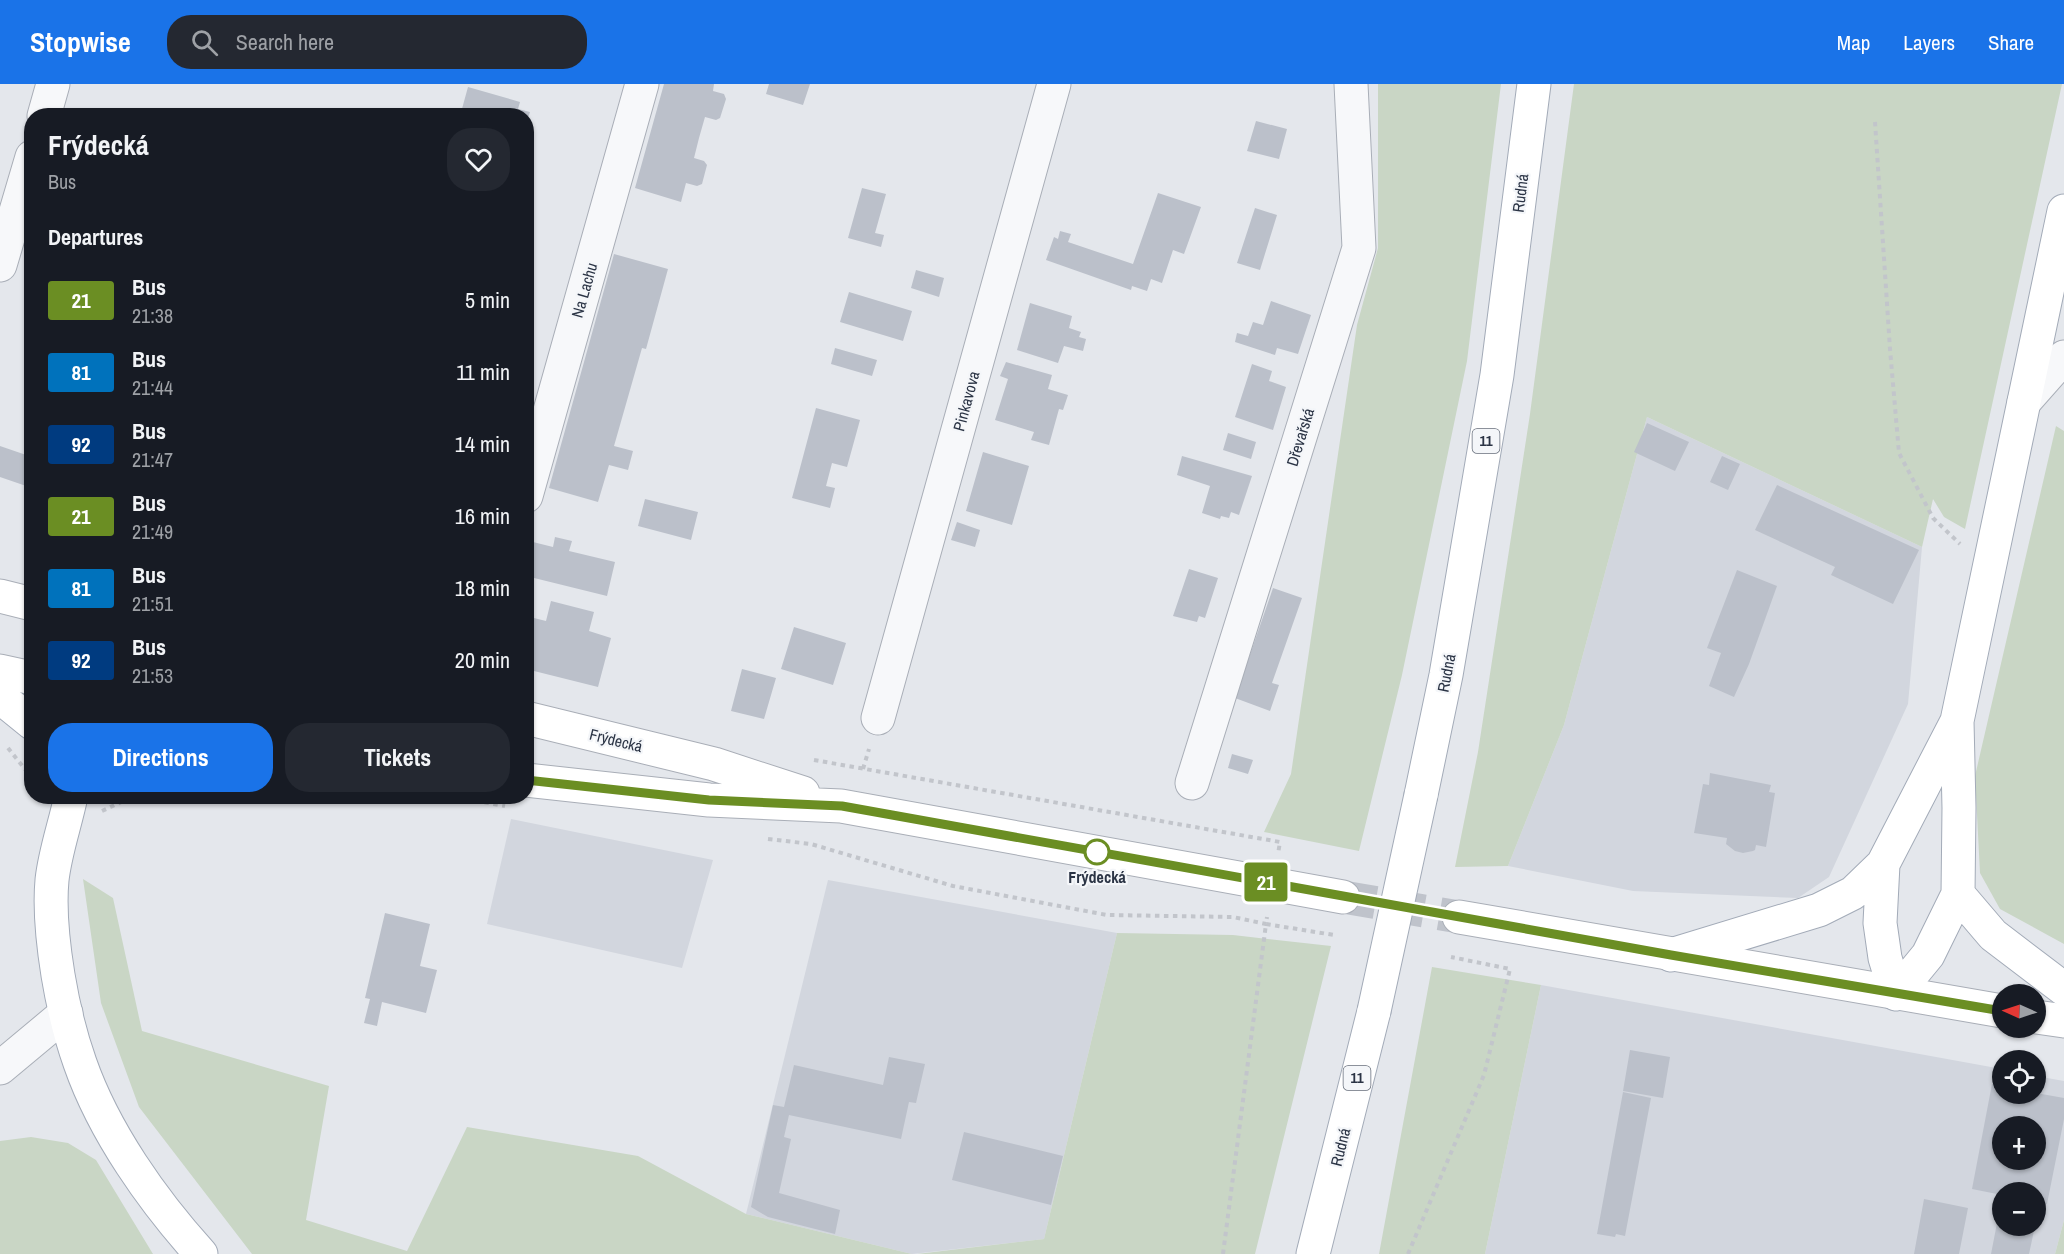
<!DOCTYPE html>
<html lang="en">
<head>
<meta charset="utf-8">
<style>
  body { margin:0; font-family:"Archivo Narrow",sans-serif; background:#242831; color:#f1f3f6; height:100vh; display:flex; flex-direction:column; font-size:22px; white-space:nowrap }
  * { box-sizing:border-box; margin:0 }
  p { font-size:20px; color:#9ea1a6 }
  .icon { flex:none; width:33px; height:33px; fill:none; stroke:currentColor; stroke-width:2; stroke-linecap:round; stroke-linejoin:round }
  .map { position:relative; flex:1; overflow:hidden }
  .drawer { position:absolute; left:24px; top:24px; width:510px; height:696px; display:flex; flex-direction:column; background:#171b24; border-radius:24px; box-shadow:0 2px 4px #0004 }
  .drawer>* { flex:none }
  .badge { padding:0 12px; border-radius:4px; font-size:21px; line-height:39px }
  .needle { width:39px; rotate:273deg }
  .fabs { position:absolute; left:1992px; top:900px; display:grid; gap:12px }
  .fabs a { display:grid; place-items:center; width:54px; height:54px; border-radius:50%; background:#171b24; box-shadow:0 2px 4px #0004; font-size:30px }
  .map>.badge { position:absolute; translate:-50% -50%; box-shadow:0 0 0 3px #fff }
  h2 { padding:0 24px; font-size:22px; line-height:54px }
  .round { display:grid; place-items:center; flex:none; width:63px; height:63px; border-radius:24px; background:#242831 }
  .overview { display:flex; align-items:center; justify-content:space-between; height:102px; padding:0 24px }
  h1 { font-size:28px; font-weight:700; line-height:45px }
  .action { display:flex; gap:12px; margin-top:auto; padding:12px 24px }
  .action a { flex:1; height:69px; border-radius:24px; background:#1a73e8; color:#fff; font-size:24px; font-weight:700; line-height:69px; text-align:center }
  .action a+a { background:#242831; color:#f1f3f6 }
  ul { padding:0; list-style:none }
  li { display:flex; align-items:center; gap:18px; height:72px; padding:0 24px }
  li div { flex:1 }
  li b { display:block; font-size:22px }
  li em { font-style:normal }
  li .badge { min-width:66px; font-weight:700; text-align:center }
  header { display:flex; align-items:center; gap:36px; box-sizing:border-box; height:84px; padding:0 30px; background:#1a73e8; color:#fff }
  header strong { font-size:28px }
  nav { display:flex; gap:33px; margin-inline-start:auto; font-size:21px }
  .search { width:420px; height:54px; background:#242831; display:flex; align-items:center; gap:15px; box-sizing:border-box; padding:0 21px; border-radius:24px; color:#9ea1a6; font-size:22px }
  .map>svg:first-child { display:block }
  .built { fill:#d2d6de; fill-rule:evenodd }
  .green { fill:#c9d6c5 }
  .building { fill:#bbc0ca; fill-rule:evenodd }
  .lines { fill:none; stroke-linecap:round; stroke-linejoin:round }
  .secondary-tunnel { stroke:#bfc3cb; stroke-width:33; stroke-dasharray:33 16; stroke-linecap:butt }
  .minor-casing { stroke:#a9aeb7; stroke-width:35 }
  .secondary-casing { stroke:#a9aeb7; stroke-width:35 }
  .primary-casing { stroke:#a3abb8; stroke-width:35 }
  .path { stroke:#c2c5cb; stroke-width:4; stroke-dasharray:4.5 4.5; stroke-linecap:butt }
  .minor { stroke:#f7f8fa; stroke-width:33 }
  .secondary { stroke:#fff; stroke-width:33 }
  .primary { stroke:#fff; stroke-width:33 }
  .primary-bridge-casing { stroke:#a3abb8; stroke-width:35; stroke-linecap:butt }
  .primary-bridge { stroke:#fff; stroke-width:33 }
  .line-casing { stroke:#fff; stroke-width:14 }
  .line { stroke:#6b8e23; stroke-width:9 }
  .stop-dot { fill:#fff; stroke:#6b8e23; stroke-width:3 }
  .labels { text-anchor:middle; stroke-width:4.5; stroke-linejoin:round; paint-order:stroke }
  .shield { fill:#f4f6f9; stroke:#676e7b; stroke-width:1.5 }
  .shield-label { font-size:15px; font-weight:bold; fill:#2b3445 }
  .street-label { font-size:16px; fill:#2b3445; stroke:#f4f6f9 }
  .stop-label { font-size:16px; font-weight:bold; fill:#2b3445; stroke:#f4f6f9 }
</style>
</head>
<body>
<header>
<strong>Stopwise</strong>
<div class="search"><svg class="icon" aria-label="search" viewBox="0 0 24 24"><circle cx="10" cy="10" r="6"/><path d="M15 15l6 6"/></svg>Search here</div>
<nav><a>Map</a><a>Layers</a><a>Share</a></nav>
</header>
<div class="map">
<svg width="2064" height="1170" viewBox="0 0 2064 1170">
  <rect width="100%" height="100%" fill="#e4e7ec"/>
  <path class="built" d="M1647,333L1922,463L1908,620L1829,793L1798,814L1633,807L1508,782L1564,641Z
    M511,735L713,776L682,884L487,840Z
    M828,796L1117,849L1044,1155L912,1170L746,1130Z
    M1541,901L2002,985V1010H2036V992L2064,997V1136L2055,1170H1485ZM2002,1042H2036V1076H2002ZM2002,1108H2036V1142H2002Z"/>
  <path class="green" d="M1378,0H1501L1467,277L1402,591L1359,767L1264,748L1291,690L1357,241L1378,164Z
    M1574,0H2062L1965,445L1944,433L1933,415L1922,463L1647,333L1564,641L1508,782L1455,783L1478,668L1530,330Z
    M2056,342L2064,347V860L2000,825L1980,789L1975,692Z
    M83,795L113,814L142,947L329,1002L306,1136L407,1167L467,1043L638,1072L746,1130L912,1170H252L139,1023L101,919Z
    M1117,849L1233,851L1331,862L1255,1170H917L1044,1155Z
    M1432,883L1541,901L1485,1170H1379Z
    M31,1053L68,1059L96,1076L153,1170H0V1057Z
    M2064,1136V1170H2055Z"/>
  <path class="building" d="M664,0H714L713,7L724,10L726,15L720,34L716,36L705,33L699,54L694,74L704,77L707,81L702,100L697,102L686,99L681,118L635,104Z
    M769,0H810L803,21L766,10Z
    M468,3L520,18L518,25L530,28L527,37L526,32H460Z
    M1256,37L1287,45L1279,75L1247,67Z
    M862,104L886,110L875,149L884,151L881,163L848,154Z
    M1158,109L1201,123L1184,170L1173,166L1162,199L1151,195L1147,207L1132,202L1131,206L1046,176L1054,153L1058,155L1060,147L1071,150L1068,158L1133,180Z
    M1255,124L1277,131L1260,186L1237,179Z
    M614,170L668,185L646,265L642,264L614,362L633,367L628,386L609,381L598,418L549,404Z
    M916,186L944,194L939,213L911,204Z
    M849,208L912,227L903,257L840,238Z
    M1271,217L1311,231L1298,270L1277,264L1275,271L1235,258L1237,249L1248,252L1253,238L1263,241Z
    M1030,219L1072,232L1069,244L1081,248L1079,253L1086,255L1083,267L1064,262L1058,279L1017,266Z
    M835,264L877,276L872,292L831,280Z
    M1006,278L1052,291L1048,305L1068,311L1063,326L1059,325L1049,361L1031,356L1034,348L995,336L1008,295L1000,292Z
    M1252,280L1272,287L1269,297L1286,303L1273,346L1235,333Z
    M816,324L860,336L847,383L832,379L826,402L835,404L830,424L792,414Z
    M1647,339L1689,358L1675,387L1634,368Z
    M1228,349L1256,358L1251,375L1223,366Z
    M0,362L32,373V404L0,393Z
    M983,368L1029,382L1012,441L966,427Z
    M1182,372L1252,392L1239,431L1231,428L1229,434L1221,432L1220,435L1202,429L1210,402L1177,391Z
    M1722,372L1740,380L1728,406L1710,398Z
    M1777,401L1919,466L1893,520L1831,491L1835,483L1755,446Z
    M645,415L698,428L691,456L638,442Z
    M957,438L980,446L975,463L951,456Z
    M555,453L572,457L569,467L615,478L607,512L526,492V484L533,458L553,463Z
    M1189,485L1218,494L1205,534L1199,532L1197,538L1173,532Z
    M1737,486L1777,502L1749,580L1734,613L1709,602L1721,569L1707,564Z
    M1273,504L1302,514L1272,599L1279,601L1270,627L1235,614Z
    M551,517L594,528L589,547L611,554L598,603L526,585V532L546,537Z
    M794,543L846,559L833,601L781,585Z
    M742,585L776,594L764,635L731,627Z
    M1232,670L1253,676L1248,690L1228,684Z
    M1710,689L1771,701L1769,708L1775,709L1766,763L1756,761L1755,766L1753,767L1743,769L1735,767L1726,760L1727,754L1694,749L1703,700L1709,701Z
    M385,829L430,840L420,882L437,886L426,929L382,918L377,942L364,939L370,915L365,914Z
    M1630,966L1670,973L1663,1014L1623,1007Z
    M889,973L925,980L916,1019L909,1018L901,1055L789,1031L784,1053L791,1055L779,1109L840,1126L835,1150L768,1133L751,1123L773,1021L784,1023L794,981L883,1001Z
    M1992,1000L2002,1002V1010L2036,1009L2064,1014V1035L2047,1120L2036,1118V1108H2002V1111L1972,1105ZM2002,1042H2036V1076H2002Z
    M1623,1008L1651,1014L1625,1152L1616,1150L1615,1153L1597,1150Z
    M964,1048L1063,1072L1051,1121L952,1096Z
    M1924,1115L1968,1124L1959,1170H1914Z
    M1998,1134L2002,1135V1142H2035L2029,1170H1991Z"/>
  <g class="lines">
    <path class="secondary-tunnel" d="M1343,813L1459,833"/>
    <defs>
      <path id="minor" d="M44,32L53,0
        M0,181L32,73
        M2024,318L2064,273
        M526,412L642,0
        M878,634L1054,0
        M1192,699L1359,164L1351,0
        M0,984L66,929"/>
      <path id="secondary" d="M0,512L32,520
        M0,587L32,594
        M526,634L714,680L803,709
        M526,696L709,716L841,722L1343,813
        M1459,833L2002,927
        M2036,933L2064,937"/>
      <path id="primary" d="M0,613L32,639
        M1421,711L1446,591L1497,291L1534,0
        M71,712C65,741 55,768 52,796C49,828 53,860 58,891C63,921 70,951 80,979C104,1048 153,1117 201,1170
        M1883,780L1880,839L1885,874L1896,910
        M1958,810L1993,851L2064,905
        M1671,871L1819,826L1853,809L1883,780L1956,639
        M1896,910L1928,871L1958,810L1959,724L1957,637L2064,127
        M1313,1170L1374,927"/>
    </defs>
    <use href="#minor" class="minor-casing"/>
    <use href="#secondary" class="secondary-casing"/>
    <use href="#primary" class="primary-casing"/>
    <path class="path" d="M1875,38L1890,265L1899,369L1933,434L1960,460
      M8,664L32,694
      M814,676L1280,758L1278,770
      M863,685L869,665
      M449,712L505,722
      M102,727L134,712
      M768,755L811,760L953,802L1107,831L1233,833L1266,840L1267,833
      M1223,1170L1266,840L1334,851
      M1408,1170L1484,991L1510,885L1451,873"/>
    <use href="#minor" class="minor"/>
    <use href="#secondary" class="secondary"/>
    <use href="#primary" class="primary"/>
    <defs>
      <path id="primary-bridge" d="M1374,927L1421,711"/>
    </defs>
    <use href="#primary-bridge" class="primary-bridge-casing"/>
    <use href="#primary-bridge" class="primary-bridge"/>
  </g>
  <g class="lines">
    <defs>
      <path id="line" d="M526,696L709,716L842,722L1671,871L2002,927"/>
    </defs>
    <use href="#line" class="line-casing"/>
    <use href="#line" class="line"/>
  </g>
  <circle class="stop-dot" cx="1097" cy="768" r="12"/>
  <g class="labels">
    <g class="shield">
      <rect x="1472.5" y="345" width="27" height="24" rx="4.5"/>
      <rect x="1343.5" y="982" width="27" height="24" rx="4.5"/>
    </g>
    <g class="shield-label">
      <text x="1486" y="362">11</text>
      <text x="1357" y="999">11</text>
    </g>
    <g class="street-label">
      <text transform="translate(1520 109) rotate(-83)" y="6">Rudná</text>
      <text transform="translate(584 206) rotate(-74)" y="6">Na Lachu</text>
      <text transform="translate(966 317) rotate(-75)" y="6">Pinkavova</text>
      <text transform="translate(1300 353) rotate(-73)" y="6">Dřevařská</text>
      <text transform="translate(1446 589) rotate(-79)" y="6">Rudná</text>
      <text transform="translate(616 656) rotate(14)" y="6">Frýdecká</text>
      <text transform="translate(1340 1063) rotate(-76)" y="6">Rudná</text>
    </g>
    <g class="stop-label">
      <text x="1097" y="799">Frýdecká</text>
    </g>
  </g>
</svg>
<div class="fabs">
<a><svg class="needle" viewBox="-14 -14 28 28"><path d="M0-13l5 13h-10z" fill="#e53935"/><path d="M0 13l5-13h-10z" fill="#9ea1a6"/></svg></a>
<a><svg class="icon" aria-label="locate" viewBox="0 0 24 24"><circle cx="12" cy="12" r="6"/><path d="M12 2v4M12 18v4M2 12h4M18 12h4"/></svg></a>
<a>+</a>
<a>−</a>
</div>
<b class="badge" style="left:1266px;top:798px;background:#6b8e23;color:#fff">21</b>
<section class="drawer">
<div class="overview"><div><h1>Frýdecká</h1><p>Bus</p></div><a class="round"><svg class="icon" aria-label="heart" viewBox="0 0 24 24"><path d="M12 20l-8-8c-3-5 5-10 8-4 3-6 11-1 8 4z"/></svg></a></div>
<h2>Departures</h2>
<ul>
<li><span class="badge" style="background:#6b8e23;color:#fff">21</span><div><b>Bus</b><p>21:38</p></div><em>5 min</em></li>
<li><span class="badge" style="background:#0072bc;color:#fff">81</span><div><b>Bus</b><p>21:44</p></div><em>11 min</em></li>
<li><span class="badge" style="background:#003b80;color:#fff">92</span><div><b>Bus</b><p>21:47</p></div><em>14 min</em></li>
<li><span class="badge" style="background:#6b8e23;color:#fff">21</span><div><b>Bus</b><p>21:49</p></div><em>16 min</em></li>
<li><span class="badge" style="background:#0072bc;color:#fff">81</span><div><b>Bus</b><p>21:51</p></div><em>18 min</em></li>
<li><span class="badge" style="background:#003b80;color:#fff">92</span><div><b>Bus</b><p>21:53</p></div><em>20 min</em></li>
</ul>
<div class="action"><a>Directions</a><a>Tickets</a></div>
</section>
</div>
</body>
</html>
